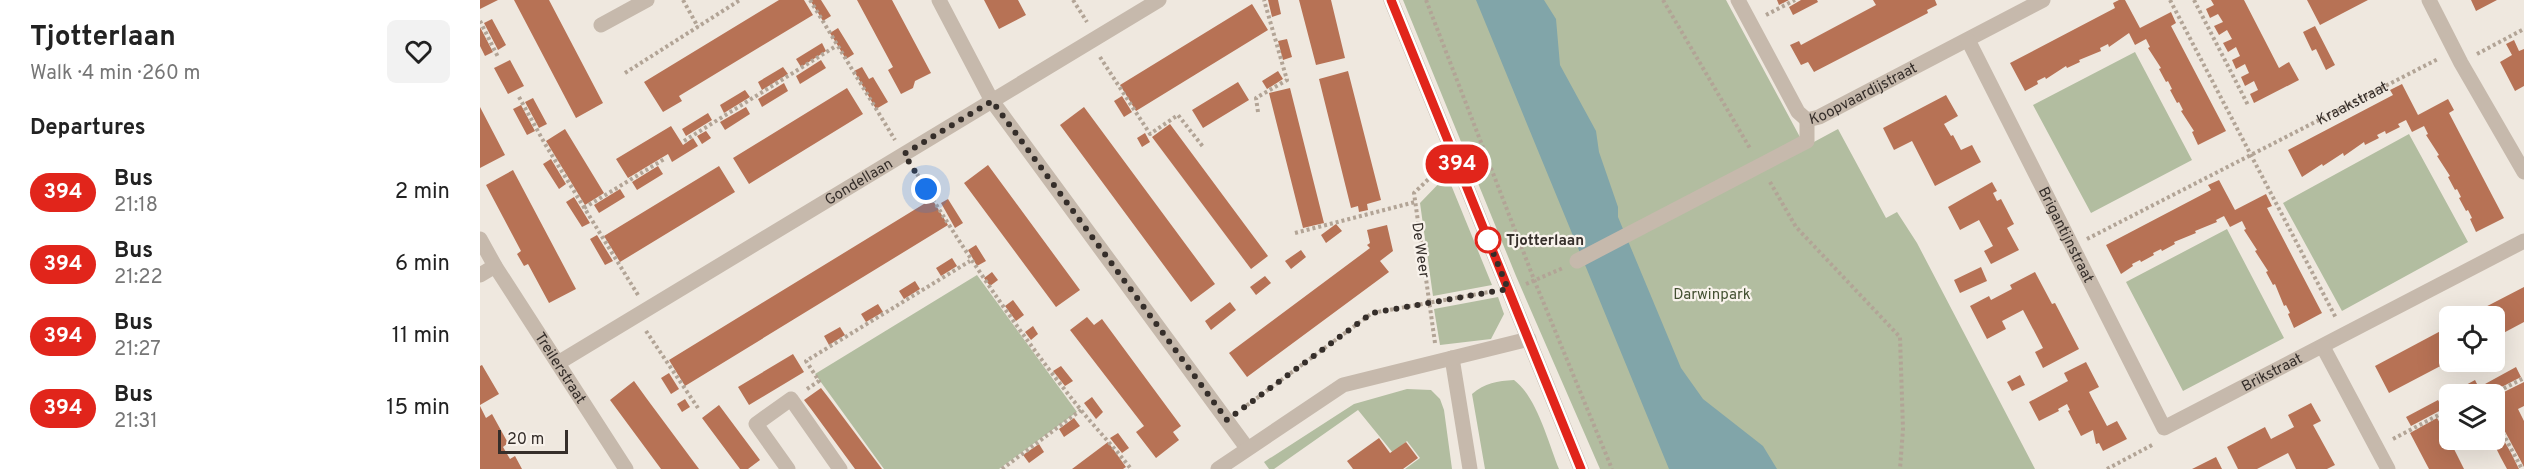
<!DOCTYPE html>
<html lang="en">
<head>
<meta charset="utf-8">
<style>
  body { margin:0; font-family:Overpass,sans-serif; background:#f2f2f2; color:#222; height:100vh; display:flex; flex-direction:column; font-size:22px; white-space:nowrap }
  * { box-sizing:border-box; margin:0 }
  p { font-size:20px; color:#767676 }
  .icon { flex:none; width:33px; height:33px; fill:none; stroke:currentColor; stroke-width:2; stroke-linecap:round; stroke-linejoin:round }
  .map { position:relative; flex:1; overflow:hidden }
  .side { display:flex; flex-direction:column; background:#fff; width:480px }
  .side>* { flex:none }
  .badge { padding:0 12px; border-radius:20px; font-size:21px; line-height:39px }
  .fabs { position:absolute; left:1959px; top:306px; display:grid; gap:12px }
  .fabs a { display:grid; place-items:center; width:66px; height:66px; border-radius:9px; background:#fff; box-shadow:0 6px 24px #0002; font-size:30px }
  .scale { position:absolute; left:18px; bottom:15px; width:70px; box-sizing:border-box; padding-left:6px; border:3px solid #352e2a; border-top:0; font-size:16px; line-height:21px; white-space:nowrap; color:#352e2a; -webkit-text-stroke:4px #f8f2eb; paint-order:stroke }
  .you { position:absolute; width:30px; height:30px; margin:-15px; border:4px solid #fff; border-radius:50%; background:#1a73e8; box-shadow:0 0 0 9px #1a73e833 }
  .map>.badge { position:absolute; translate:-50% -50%; box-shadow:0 0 0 3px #fff }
  h2 { padding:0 30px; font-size:22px; line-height:54px }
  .round { display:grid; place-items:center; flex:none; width:63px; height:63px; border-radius:9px; background:#f2f2f2 }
  .overview { display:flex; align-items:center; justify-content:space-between; height:102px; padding:0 30px }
  h1 { font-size:28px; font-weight:700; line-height:45px }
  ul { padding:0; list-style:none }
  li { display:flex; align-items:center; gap:18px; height:72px; padding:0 30px }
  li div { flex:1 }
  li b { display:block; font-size:22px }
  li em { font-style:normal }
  li .badge { min-width:66px; font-weight:700; text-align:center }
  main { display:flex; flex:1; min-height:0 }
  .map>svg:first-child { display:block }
  .green { fill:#b2bda0 }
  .water { fill:#81a5a9 }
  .building { fill:#b77255 }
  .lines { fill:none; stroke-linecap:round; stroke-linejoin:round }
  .path { stroke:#b2a496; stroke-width:4; stroke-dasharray:3 3; stroke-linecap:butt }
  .pedestrian { stroke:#c6b9ac; stroke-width:15 }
  .minor { stroke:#c6b9ac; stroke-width:15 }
  .tertiary { stroke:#c6b9ac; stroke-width:15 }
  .line-casing { stroke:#fff; stroke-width:14 }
  .line { stroke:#e1251b; stroke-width:9 }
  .walk { stroke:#352e2a; stroke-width:6; stroke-dasharray:0 10.8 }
  .stop-dot { fill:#fff; stroke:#e1251b; stroke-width:3 }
  .labels { text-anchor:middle; stroke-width:4.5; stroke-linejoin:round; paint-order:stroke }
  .street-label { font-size:15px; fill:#352e2a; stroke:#f8f2eb }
  .stop-label { font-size:15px; font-weight:bold; fill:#352e2a; stroke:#f8f2eb; text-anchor:start }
  .park-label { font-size:15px; fill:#435031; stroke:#f8f2eb }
</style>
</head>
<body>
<main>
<section class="side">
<div class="overview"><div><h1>Tjotterlaan</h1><p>Walk · 4 min · 260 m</p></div><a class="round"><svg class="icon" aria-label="heart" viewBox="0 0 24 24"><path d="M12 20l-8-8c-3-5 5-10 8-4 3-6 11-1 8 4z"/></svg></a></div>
<h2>Departures</h2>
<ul>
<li><span class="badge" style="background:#e1251b;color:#fff">394</span><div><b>Bus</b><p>21:18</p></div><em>2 min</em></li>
<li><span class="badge" style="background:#e1251b;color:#fff">394</span><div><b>Bus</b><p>21:22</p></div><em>6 min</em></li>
<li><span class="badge" style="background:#e1251b;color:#fff">394</span><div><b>Bus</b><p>21:27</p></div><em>11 min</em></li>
<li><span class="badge" style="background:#e1251b;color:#fff">394</span><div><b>Bus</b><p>21:31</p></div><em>15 min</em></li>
</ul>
</section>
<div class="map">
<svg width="2044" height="469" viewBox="0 0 2044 469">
  <rect width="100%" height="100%" fill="#efe8df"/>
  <path class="green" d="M923,0H1246L1321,139L1332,143L1358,129L1406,218L1417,212L1437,243L1555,469H1120L1036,276Z
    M1655,52L1712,160L1611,213L1553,105Z
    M1929,134L1988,242L1862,311L1803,203Z
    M967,175L1012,285L953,296L940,203Z
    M1747,229L1804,338L1703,391L1646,282Z
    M497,275L597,412L519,469H404L335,374Z
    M1018,297L1024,314L1011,339L960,345L954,309Z
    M1034,380C1057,397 1068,442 1079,469H1005L992,394C1005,383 1017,381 1034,380Z
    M927,389L951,390L960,399L964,410L972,469H925L940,458L927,441L913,453L878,410L794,469H789L784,462L874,404Z"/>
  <path class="water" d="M996,0H1064L1076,19L1080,65L1116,131L1119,152L1138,207V217L1201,368L1223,399L1283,446L1297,469H1189Z"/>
  <path class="building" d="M0,0H18L0,9Z
    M34,0H69L123,103L96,118Z
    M299,0H324L333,15L199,96L202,101L183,112L164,82Z
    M330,0H341L351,16L343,21Z
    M377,0H412L451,73L435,81L433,88L421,94L408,70L413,67Z
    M504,0H538L546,15L519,29Z
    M788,0H798L801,14L792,17Z
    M819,0H851L865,58L836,65Z
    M1297,0H1309L1299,5Z
    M1321,0H1337L1338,2L1313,15L1309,7Z
    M1393,0H1455L1457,5L1447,10L1448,13L1334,72L1328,62L1321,65L1310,45L1319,41L1321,45L1396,5Z
    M1639,0H1645L1660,28L1691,12L1696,23L1691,26L1746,131L1718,145L1712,132L1714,131L1701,111L1703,110L1699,102L1697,103L1690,90L1692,89L1688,81L1686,82L1679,69L1681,68L1668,48L1670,47L1666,39L1655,45L1649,33L1629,47L1628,44L1620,48L1621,51L1599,60L1600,62L1587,68L1586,66L1566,79L1565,77L1557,81L1558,84L1545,91L1530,63L1635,8L1633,3Z
    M1731,0H1764L1799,68L1809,62L1819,80L1774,103L1770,94L1778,90L1774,81L1765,86L1761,77L1769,73L1765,64L1756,69L1752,60L1760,56L1756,47L1748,52L1743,43L1752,39L1747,30L1739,35L1734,26L1743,22L1738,14L1730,18L1726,9L1734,5Z
    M1827,0H1888L1840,25Z
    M1991,0H2017L1996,11Z
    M772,4L788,30L656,111L640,85Z
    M12,19L26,45L18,50L4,23Z
    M1835,26L1855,65L1846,70L1836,49L1832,51L1823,32Z
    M0,27L13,52L5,56L0,46Z
    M358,28L374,54L366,59L350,33Z
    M807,39L812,57L803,60L798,41Z
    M2034,40L2039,51L2044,49V86L2035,91L2020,62L2032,55L2026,44Z
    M342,43L346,51L321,67L316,59Z
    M30,60L44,86L28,94L14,68Z
    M341,60L346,68L320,84L316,76Z
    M303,67L308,74L282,90L278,82Z
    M382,67L389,79L393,77L408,102L396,109L374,71Z
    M798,71L803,79L787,89L782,81Z
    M868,71L901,200L887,204L888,210L879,212L878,206L871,208L839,79Z
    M758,82L769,100L723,128L712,110Z
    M304,83L308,91L282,107L278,99Z
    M1922,84L1938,115L1968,99L1974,110L1969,113L2024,218L1996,232L1990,219L1992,218L1988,210L1986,211L1979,198L1981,197L1977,189L1975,190L1968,177L1970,176L1957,156L1959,155L1946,135L1948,134L1944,126L1932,132L1926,120L1918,124L1920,127L1906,134L1905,131L1897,135L1899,138L1885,145L1884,142L1864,156L1863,153L1843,166L1842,164L1822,177L1808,150L1913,95L1910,90Z
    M367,88L383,114L269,184L253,158Z
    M810,88L844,223L823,228L789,93Z
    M265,90L270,97L244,113L240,105Z
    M1466,95L1478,116L1464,124L1471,136L1473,135L1481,150L1492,145L1501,162L1455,186L1432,141L1414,150L1403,128Z
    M642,96L652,112L644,117L634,101Z
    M53,98L67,124L59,128L45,102Z
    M41,105L55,131L47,135L33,109Z
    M0,107L25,155L0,168Z
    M266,107L270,114L245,130L240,122Z
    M604,107L735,284L711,302L580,125Z
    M228,113L232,120L206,136L202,129Z
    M690,124L788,256L771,269L672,137Z
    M191,126L203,145L213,138L218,146L192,162L188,154L148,178L136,159Z
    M85,129L124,193L105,205L66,141Z
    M226,131L231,138L222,144L217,136Z
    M665,133L670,142L662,147L657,138Z
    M71,159L86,184L79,189L63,164Z
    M508,165L600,290L576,307L484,183Z
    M178,166L183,174L157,190L152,182Z
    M239,166L255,192L140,262L124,236Z
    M33,170L96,289L69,303L48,264L44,266L37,254L41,251L6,185Z
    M1739,180L1755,210L1786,194L1792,206L1787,208L1842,313L1814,328L1808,314L1810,313L1806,305L1804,306L1795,284L1793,285L1786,272L1788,271L1775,251L1777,250L1764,230L1766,229L1762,221L1750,227L1744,216L1736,220L1737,222L1715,231L1716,233L1694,242L1695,244L1682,251L1681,249L1673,253L1674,255L1661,262L1660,260L1652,264L1653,266L1641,274L1626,245L1731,190L1728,185Z
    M1512,182L1517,191L1513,193L1517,201L1521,199L1534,224L1527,228L1539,250L1511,264L1504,251L1513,246L1499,220L1480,230L1468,207Z
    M140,189L145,197L119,213L114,205Z
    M94,197L110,223L102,227L86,202Z
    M452,199L468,225L205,386L189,360Z
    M468,199L483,223L475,228L461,203Z
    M856,224L862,231L846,243L841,235Z
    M907,225L913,251L900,261L909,272L767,377L749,353L890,248L887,245L890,243L887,230Z
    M117,235L133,261L125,265L110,239Z
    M496,245L506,261L497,266L488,250Z
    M821,250L826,257L811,269L805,261Z
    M472,258L477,266L461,276L456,268Z
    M1501,267L1507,281L1480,293L1474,280Z
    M512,272L518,280L510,286L504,278Z
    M1555,272L1572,304L1575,303L1599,349L1563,368L1555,352L1563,348L1543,310L1522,321L1526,329L1507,339L1490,306L1509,296L1511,300L1532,289L1530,285Z
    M785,276L791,283L776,295L770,287Z
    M435,281L440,289L424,299L419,291Z
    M2044,287V322L2014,338V316H1988Z
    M533,300L544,315L536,321L525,306Z
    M750,302L756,310L731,330L725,321Z
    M398,304L403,312L386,322L381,314Z
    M607,317L614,325L622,319L701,426L693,432L699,440L676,458L656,432L664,426L590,330Z
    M553,326L558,334L551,340L545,332Z
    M1970,326V361L1909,393L1895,366Z
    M360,327L365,335L349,345L344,336Z
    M313,354L324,372L269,405L258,387Z
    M1606,362L1619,387L1609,392L1612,398L1627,426L1637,421L1647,439L1623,451L1619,443L1616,444L1613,430L1601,436L1588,411L1590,410L1587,404L1578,409L1579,411L1559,421L1549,402L1588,381L1584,373Z
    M2,365L19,394L0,405V366Z
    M581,366L593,381L585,386L573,371Z
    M2036,367L2041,377L2010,393L2005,384Z
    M189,373L199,389L191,394L181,378Z
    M1540,375L1545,385L1532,391L1527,382Z
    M1995,380L2000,390L1992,394H1970V408L1964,397Z
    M154,381L167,399L219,469H181L130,400Z
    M2044,382V406L2038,409L2044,421V467L2014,411V397Z
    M341,388L348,397L402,469H375L331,409L324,400Z
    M612,397L623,412L616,419L604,403Z
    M205,399L210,407L202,412L197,404Z
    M1958,400L1963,409L1931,426L1926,417Z
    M1831,403L1841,421L1833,425L1855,465L1847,469H1816L1808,453L1777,469H1758L1747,447L1785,427L1791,439L1814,427L1808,415Z
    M239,405L280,460L268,469H260L222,418Z
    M0,406L6,418L12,414L28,443L23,447L30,459L35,456L42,469H0Z
    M594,418L600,426L584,437L579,429Z
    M1957,418L1968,437L1984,469H1949L1930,433Z
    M638,433L649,448L642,453L630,438Z
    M2022,437L2031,453L2039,469H2027L2021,458L2013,442Z
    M899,438L910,453L926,442L938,458L923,469H873L867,461Z
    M628,442L646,467L643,469H592Z
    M559,444L564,452L549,463L543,455Z
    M1736,457L1742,469H1712Z"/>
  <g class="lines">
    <g class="path">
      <path d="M203,0L218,27"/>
      <path d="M330,0L415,140"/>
      <path d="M593,0L607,22"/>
      <path d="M946,0L1055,282L1132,469"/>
      <path d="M1183,0L1271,150"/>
      <path d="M1690,0L1856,318"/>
      <path d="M1714,0L1768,105"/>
      <path d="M1286,15L1315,0"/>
      <path d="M0,21L18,57"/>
      <path d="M1997,54L2044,29"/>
      <path d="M620,57L670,134L698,115L724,148"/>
      <path d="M145,73L260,0"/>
      <path d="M39,97L65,144L158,295"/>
      <path d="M778,112L776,98L807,80L784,0"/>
      <path d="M204,141L356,46"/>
      <path d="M434,169C485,252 539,334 601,410C617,430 635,448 651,469"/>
      <path d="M1290,182L1316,227L1420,337L1423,429L1420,469"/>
      <path d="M104,208L186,158"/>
      <path d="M815,233L935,202"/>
      <path id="s1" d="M1607,239L1958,59"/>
      <path d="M1046,284L1083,268"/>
      <path d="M166,331L218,408"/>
      <path d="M955,343L934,193L960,168"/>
      <path d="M327,389L339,381L326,361L490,261"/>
      <path d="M1998,394L2002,392L2003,394"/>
      <path d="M2013,394L2044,378"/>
      <path d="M762,409L892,313L1009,292"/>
      <path d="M2014,417L2042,469"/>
      <path d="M1913,439L1970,409"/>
      <path d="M522,469L601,410"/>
      <path d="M1627,469L1674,444"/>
    </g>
    <path class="pedestrian" d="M1097,261L1327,141V120"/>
    <g class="minor">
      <path d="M459,0L512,101L767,448"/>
      <path id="s2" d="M1258,0L1318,112L1327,120L1339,117L1563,0"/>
      <path d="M1949,0L1981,63L2044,172"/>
      <path d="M121,25L167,0"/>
      <path id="s3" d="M1488,40L1684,428L2044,241"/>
      <path id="s4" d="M0,239L15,266L146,469"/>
      <path d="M0,275L15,266"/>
      <path d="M1843,347L1908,469"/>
      <path d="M972,358L990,469"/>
      <path id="s5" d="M78,363L679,0"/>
      <path d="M308,469L276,424L311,399L360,469"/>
      <path d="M738,469L863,385L1049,339"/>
    </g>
    <path class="tertiary" d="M911,0L1101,469"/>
  </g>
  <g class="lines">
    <defs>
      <path id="line" d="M911,0L1101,469"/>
    </defs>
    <use href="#line" class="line-casing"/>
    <use href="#line" class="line"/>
    <path class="walk" d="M446,189L424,154L512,101L747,420L892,313L1028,289L1008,240"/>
  </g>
  <circle class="stop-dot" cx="1008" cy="240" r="12"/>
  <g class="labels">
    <g class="street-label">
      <text dy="5" stroke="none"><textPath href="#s2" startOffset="201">Koopvaardijstraat</textPath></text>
      <text dy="5" stroke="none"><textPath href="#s1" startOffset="298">Kraakstraat</textPath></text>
      <text dy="5" stroke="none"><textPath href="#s5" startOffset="351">Gondellaan</textPath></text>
      <text dy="5" stroke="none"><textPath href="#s3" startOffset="218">Brigantijnstraat</textPath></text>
      <text transform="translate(941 250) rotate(82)" y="5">De Weer</text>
      <text dy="5" stroke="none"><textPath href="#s4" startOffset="152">Treilerstraat</textPath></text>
      <text dy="5" stroke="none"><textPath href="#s3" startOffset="556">Brikstraat</textPath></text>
    </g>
    <g class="stop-label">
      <text x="1026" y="245">Tjotterlaan</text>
    </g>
    <g class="park-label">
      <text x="1232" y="299">Darwinpark</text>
    </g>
  </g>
</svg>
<div class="fabs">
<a><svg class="icon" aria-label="locate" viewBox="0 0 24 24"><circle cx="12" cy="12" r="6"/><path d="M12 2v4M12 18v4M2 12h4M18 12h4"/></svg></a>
<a><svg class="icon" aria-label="layers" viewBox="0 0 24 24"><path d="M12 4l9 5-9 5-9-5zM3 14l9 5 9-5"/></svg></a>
</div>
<div class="scale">20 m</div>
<div class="you" style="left:446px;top:189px"></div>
<b class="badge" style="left:977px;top:164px;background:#e1251b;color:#fff">394</b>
</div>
</main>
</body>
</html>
